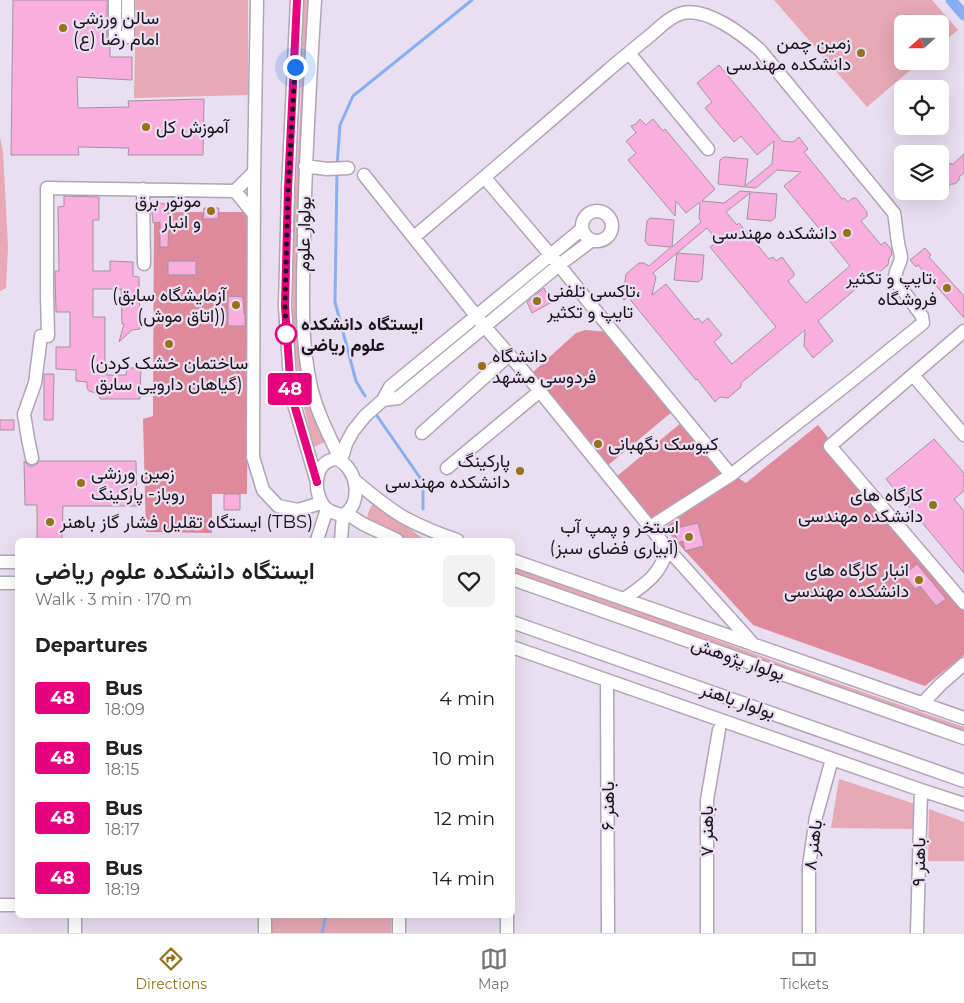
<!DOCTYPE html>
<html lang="en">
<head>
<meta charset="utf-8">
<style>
  body { margin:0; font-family:Montserrat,Vazirmatn,sans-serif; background:#f2f2f2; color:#202124; height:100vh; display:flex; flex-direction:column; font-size:19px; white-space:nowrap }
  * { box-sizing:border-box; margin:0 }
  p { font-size:16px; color:#757577 }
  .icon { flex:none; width:28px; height:28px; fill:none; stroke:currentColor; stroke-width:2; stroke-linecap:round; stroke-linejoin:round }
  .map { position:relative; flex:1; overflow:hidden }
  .sheet { position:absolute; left:15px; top:538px; width:500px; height:380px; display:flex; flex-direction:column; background:#fff; border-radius:8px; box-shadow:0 5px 20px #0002 }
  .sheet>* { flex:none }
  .badge { padding:0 10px; border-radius:4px; font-size:18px; line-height:32px }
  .needle { width:32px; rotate:249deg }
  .tools { position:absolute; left:894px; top:15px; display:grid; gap:10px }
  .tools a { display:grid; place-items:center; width:55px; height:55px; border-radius:8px; background:#fff; box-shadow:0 5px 20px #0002; font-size:25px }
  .you { position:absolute; width:25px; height:25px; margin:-12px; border:4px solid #fff; border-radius:50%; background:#1a73e8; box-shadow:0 0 0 8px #1a73e833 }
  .map>.badge { position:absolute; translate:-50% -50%; box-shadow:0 0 0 2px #fff }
  h2 { padding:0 20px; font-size:19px; line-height:45px }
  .round { display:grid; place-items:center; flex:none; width:52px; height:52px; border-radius:8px; background:#f2f2f2 }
  .headline { display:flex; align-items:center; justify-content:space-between; height:85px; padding:0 20px }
  h1 { font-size:24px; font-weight:600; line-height:38px }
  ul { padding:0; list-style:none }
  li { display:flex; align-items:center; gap:15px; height:60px; padding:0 20px }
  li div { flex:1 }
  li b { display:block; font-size:19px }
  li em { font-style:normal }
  li .badge { min-width:55px; font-weight:700; text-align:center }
  .tab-bar { display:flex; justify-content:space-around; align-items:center; height:70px; border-top:1px solid #e0e0e0; background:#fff; font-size:14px; color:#757577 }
  .tab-bar a { display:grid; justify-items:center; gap:2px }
  .tab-bar .active { color:#96721b }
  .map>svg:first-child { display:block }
  .green { fill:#e6a9b5 }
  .forest { fill:#de899c }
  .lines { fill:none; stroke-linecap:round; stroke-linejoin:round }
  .stream { stroke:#89aff2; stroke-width:3 }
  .canal { stroke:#89aff2; stroke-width:11 }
  .building { fill:#f8aedf; stroke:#a5929e; fill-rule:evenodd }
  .minor-casing { stroke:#b0a4b6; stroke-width:15 }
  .minor { stroke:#fff; stroke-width:12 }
  .line-casing { stroke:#fff; stroke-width:11 }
  .line { stroke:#e6007e; stroke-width:8 }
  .walk { stroke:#18141a; stroke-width:5; stroke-dasharray:0 9 }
  .poi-dot { fill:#96721b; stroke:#eadef1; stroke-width:2 }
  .stop-dot { fill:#fff; stroke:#e6007e; stroke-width:2.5 }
  .labels { text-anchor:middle; stroke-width:4.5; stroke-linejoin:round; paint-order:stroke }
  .poi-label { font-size:18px; fill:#18141a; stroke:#eadef1; text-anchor:end }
  .street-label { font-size:18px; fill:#18141a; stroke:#eadef1 }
  .stop-label { font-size:18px; font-weight:bold; fill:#18141a; stroke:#eadef1; text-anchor:start }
</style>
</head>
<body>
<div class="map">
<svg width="964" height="933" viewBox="0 0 964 933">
  <rect width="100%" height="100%" fill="#eadef1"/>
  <path class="green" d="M136,0H248V95L134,98Z
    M304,0H311L299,325L328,441L320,444L314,447L300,391L293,335V226L300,118Z
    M774,0H932L958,30L940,45V24H902V61H921L867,107Z
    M0,137L3,152L8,247L6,288L0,291Z
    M375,502L422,538L429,540H410L368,524L367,522C367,515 369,507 375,502Z
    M513,567L592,594L788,666L964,727V734L513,574Z
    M839,779L915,804V829L831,828Z
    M929,809L964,822V861H928Z
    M272,915H391V933H272Z"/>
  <path class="forest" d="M154,212H249L247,494H212V533L146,532L143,419L153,416Z
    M585,330L609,332L673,411L607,466L533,372L576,333Z
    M682,422L725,474L653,520L616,477Z
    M818,425L829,439L823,445L964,607V655L925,686L753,625L664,528L737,477L746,483Z"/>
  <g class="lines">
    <path class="stream" d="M337,166L340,125L353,96L472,0
      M337,172L335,302L356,381L365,396
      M375,413L423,482V509
      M322,933L326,915"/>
    <path class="canal" d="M951,0L964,15"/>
  </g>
  <path class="building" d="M13,0H107V37L108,41L110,44V57H132V80L77,77L78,108L129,107L128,101L204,99L203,155H128L129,148L78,147L79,155H11Z
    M719,65L782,141L793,142L799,137L808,149L804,152L842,199L844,198L848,202L853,198H856L867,212V216L861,221L881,245L885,242L891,249L892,255L889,258L888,265L875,276H871L818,321L833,341L813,358L804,346L805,330L741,383V387L728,398L720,397L715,402L697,379L696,380L628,297L624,300L616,289L625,282L626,274L639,263H644L649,266L671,247L648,245L645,241L647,221L650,218L674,220L672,247L701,222L699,218L700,202L686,213L676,201L675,216L628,160L636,153L626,141L636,133L631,126L636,124L640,119L646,125L653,119L663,131L665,129L715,189L702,201L724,203L740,191L777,194L775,218L771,221L747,219L750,193L726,212L737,225L739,223L769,259L773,257L776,261L782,257L794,273V276L788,281L806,303L850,266L784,186L801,172L777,170L756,188L718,184L720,160L724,157L748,159L745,186L772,164L774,141L757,155L741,136L734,142L705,108L712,102L697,83ZM707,228L718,241L710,247L776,327L732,364L714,342L722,335L708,318L702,323L698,318L695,320L666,284L652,295L656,277L653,273L677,253L674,280L698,282L702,279L704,255L677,253Z
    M964,154V173L959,177V180L955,184H951L940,194V173L951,163L952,165Z
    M64,196L99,197V220H93V271H110V261L133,262V276L139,277L140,329L132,330L119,342L124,324H122L121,289H93V317H105V369H107V375H126L127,368H141L140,399H100L99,394L89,391L87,388V382L76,381V370L56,369V347H70V312H56L55,271H59L58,207L64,206Z
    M151,203L168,204V219L169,220L168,247H160V222L153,223Z
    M204,208H219L218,219H203Z
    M925,248L931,255L929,257L964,296V318L918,265L916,267L910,260Z
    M168,261H196V275H168Z
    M544,288L548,296L546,297L550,303L532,313L527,302Z
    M228,296L243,297L244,314H245V326H228Z
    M44,374H54L53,420H44Z
    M0,420H14V430H0Z
    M934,439L964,473V491L954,499L964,511V573L886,479Z
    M24,461L29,466H33L37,464L39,461H136L137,506H63L62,539H37V505H25Z
    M224,494H240V510H224Z
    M698,523L704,546L685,551L683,541L678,543L675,533L678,532L677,528Z
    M917,564L946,599L936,606L920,586L915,589L904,575Z"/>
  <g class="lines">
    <defs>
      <path id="minor" d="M115,0V37H128V0
        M257,0L254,177L253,457L263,490L278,506L298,510L321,503
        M297,0L288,189L285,306L291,394L317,482
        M315,0C310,80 305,159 304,239C303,288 300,339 311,387C317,413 330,437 341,461
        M629,53L708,149
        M305,166L327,169L348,168
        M364,175L485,327L525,373L667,548L754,645
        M485,178L559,265L591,305L731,475
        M143,189L144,264
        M235,191L253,213
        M582 226a15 15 0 1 1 30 0a15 15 0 1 1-30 0Z
        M414,237C478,183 542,128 605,73C620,60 636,47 652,34C661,26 671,16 683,13C707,7 743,35 760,50L894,213C896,223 896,232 898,242C898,247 901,252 901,258C900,267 893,271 896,281L922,316L923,323L850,382L731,475L650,527
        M964,331L830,446L964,603
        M913,375L964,435
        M383,400L398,398L559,265L591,241
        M422,433L509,355
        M32,458L28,439L24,414L35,383L41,336H48L47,293V188L235,191L254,172
        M336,459C357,466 364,504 343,515C337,514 333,513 328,510C312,498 312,461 336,459Z
        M341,461L346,444L353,431L365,416L383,400L390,387L582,229
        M447,468L540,391
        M354,480C370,493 387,508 405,518C422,527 439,534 457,540
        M346,513L363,524L397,540
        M317,540L327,509
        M341,540L343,515
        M512,560L964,718
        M0,562H18
        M512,579L964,738
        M0,583H18
        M624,599C644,585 662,574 667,548
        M512,622L964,781
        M512,647L921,790L964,804
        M607,680L608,933
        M922,704L940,685L964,664
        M0,905H18
        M507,915V933
        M75,933V915
        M265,933V915
        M399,933V915
        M707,933V800L719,730
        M809,933V866L816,817L832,759
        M917,933L921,790"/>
    </defs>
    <use href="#minor" class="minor-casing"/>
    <use href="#minor" class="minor"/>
  </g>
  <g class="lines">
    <defs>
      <path id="line" d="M297,0L288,189L285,306L291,394L317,482"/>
    </defs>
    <use href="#line" class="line-casing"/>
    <use href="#line" class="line"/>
    <path class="walk" d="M286,334L285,306L288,189L295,67"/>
  </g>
  <g class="poi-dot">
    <circle cx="63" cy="28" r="5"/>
    <circle cx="861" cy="53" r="5"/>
    <circle cx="146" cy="127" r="5"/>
    <circle cx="211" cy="211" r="5"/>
    <circle cx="847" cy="233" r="5"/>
    <circle cx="947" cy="288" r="5"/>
    <circle cx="537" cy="301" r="5"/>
    <circle cx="236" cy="305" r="5"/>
    <circle cx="169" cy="344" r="5"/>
    <circle cx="482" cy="366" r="5"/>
    <circle cx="598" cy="444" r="5"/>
    <circle cx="520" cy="471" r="5"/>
    <circle cx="81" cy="483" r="5"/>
    <circle cx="933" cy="505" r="5"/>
    <circle cx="50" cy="522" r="5"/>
    <circle cx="689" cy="537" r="5"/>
    <circle cx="919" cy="580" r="5"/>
  </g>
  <circle class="stop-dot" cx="286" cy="334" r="10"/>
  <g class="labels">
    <g class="poi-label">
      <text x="73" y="24" text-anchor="start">سالن ورزشی<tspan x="73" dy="21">امام رضا (ع)</tspan></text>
      <text x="851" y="49">زمین چمن<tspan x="851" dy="21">دانشکده مهندسی</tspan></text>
      <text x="156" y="133" text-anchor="start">آموزش کل</text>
      <text x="201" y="207">موتور برق<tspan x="201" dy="21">و انبار</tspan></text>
      <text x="837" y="239">دانشکده مهندسی</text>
      <text x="937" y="284">تایپ و تکثیر،<tspan x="937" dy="21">فروشگاه</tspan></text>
      <text x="547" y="297" text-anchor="start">تاکسی تلفنی،<tspan x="547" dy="21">تایپ و تکثیر</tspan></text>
      <text x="226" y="301">(آزمایشگاه سابق<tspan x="226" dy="21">(اتاق موش))</tspan></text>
      <text x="492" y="362" text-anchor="start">دانشگاه<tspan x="492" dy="21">فردوسی مشهد</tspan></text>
      <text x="169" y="369" text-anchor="middle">(ساختمان خشک کردن<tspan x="169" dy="21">گیاهان دارویی سابق)</tspan></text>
      <text x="608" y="450" text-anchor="start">کیوسک نگهبانی</text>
      <text x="510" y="467">پارکینگ<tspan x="510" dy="21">دانشکده مهندسی</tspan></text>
      <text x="91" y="479" text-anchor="start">زمین ورزشی<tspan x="91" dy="21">روباز- پارکینگ</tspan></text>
      <text x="923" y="501">کارگاه های<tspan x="923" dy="21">دانشکده مهندسی</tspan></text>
      <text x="60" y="528" text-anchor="start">ایستگاه تقلیل فشار گاز باهنر (TBS)</text>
      <text x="679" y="533">استخر و پمپ آب<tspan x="679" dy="21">(آبیاری فضای سبز)</tspan></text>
      <text x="909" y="576">انبار کارگاه های<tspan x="909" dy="21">دانشکده مهندسی</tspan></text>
    </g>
    <g class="street-label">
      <text transform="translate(304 234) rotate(-89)" y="6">بولوار علوم</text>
      <text transform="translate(738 659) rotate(19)" y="6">بولوار پژوهش</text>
      <text transform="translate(738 701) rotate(19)" y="6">بولوار باهنر</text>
      <text transform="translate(608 806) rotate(-90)" y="6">باهنر ۶</text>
      <text transform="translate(707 831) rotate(-90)" y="6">باهنر ۷</text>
      <text transform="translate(813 845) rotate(-83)" y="6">باهنر ۸</text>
      <text transform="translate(919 862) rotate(-89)" y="6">باهنر ۹</text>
    </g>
    <g class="stop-label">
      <text x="301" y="330">ایستگاه دانشکده<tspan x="301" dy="21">علوم ریاضی</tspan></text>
    </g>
  </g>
</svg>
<div class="tools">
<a><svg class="needle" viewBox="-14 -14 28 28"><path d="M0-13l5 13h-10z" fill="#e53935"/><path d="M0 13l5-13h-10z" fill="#757577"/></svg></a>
<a><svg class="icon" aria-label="locate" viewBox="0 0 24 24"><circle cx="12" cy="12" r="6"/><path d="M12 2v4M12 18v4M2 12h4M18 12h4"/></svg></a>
<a><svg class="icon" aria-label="layers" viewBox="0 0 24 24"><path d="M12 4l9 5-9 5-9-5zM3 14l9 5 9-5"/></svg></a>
</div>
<div class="you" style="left:295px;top:67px"></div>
<b class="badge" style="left:290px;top:389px;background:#e6007e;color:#fff">48</b>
<section class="sheet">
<div class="headline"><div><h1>ایستگاه دانشکده علوم ریاضی</h1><p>Walk · 3 min · 170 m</p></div><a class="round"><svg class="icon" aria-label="heart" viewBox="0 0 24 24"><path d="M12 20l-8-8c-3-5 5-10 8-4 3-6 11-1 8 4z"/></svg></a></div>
<h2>Departures</h2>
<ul>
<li><span class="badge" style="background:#e6007e;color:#fff">48</span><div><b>Bus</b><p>18:09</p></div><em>4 min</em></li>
<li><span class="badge" style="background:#e6007e;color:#fff">48</span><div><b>Bus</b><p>18:15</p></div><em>10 min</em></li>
<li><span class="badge" style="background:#e6007e;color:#fff">48</span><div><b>Bus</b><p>18:17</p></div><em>12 min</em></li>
<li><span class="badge" style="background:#e6007e;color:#fff">48</span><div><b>Bus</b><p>18:19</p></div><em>14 min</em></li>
</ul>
</section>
</div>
<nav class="tab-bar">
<a class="active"><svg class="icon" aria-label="directions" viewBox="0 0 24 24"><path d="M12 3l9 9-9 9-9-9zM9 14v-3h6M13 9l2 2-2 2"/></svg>Directions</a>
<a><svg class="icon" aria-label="map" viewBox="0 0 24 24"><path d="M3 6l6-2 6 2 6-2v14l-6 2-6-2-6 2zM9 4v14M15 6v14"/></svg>Map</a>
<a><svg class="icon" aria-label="tickets" viewBox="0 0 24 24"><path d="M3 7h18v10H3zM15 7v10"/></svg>Tickets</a>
</nav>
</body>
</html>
